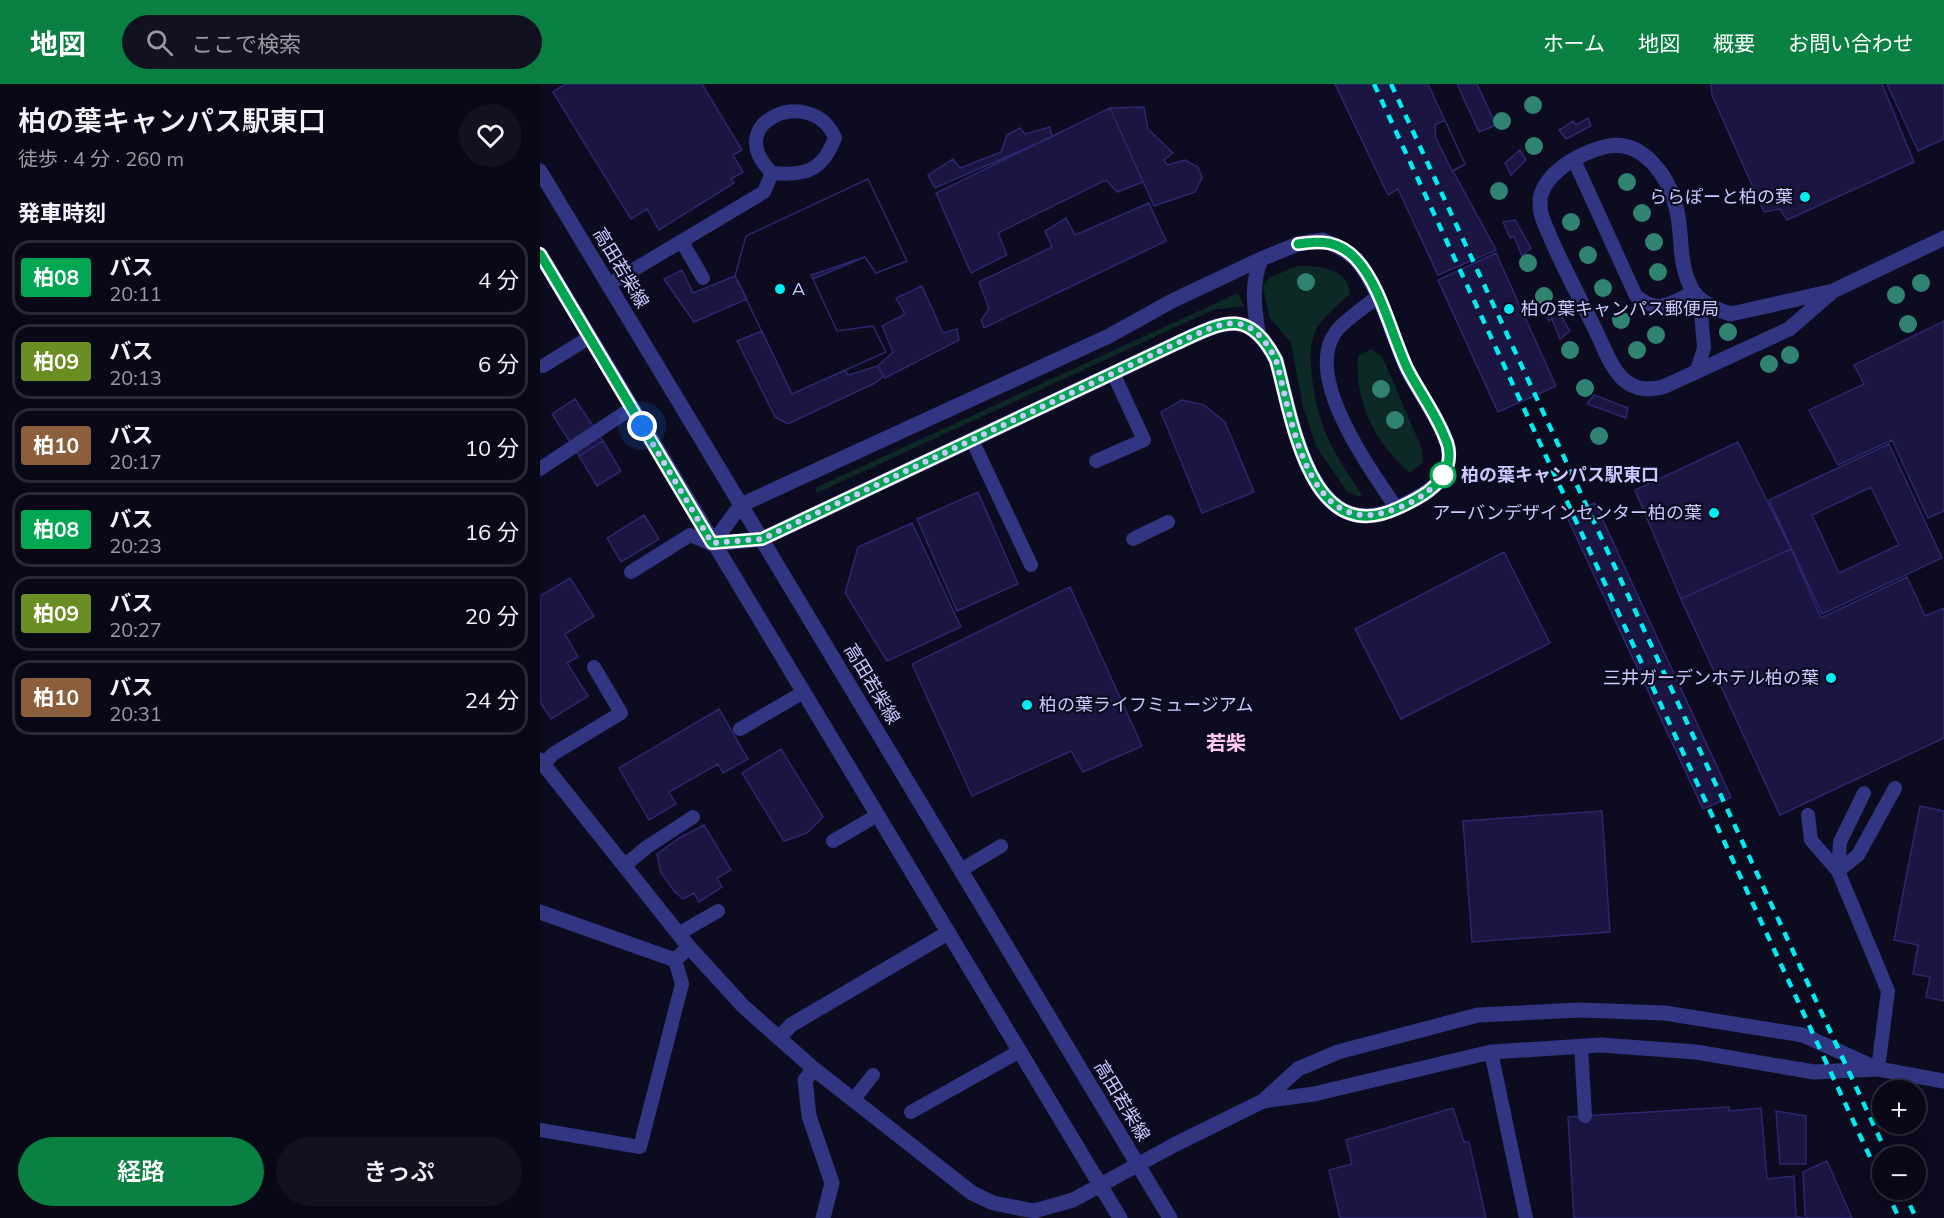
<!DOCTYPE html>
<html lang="ja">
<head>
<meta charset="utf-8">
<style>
  body { margin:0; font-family:Mulish,"Noto Sans JP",sans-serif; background:#121120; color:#f1f3f6; height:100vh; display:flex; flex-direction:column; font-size:22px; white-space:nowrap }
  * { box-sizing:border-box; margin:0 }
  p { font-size:20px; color:#999aa1 }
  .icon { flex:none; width:33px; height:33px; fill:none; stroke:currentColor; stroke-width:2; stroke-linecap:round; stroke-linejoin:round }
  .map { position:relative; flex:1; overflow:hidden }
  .details { display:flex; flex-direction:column; background:#090817; width:540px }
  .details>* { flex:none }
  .badge { padding:0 12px; border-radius:4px; font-size:21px; line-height:39px }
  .controls { position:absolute; left:1332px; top:996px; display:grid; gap:12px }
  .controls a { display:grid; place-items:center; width:54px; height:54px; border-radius:50%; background:#090817; box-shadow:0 6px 24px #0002,0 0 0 2px #292936; font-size:30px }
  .you { position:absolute; width:30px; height:30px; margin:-15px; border:4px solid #fff; border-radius:50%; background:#1a73e8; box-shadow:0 0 0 9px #1a73e833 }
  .map>.badge { position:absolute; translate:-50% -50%; box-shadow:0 0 0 3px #fff }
  h2 { padding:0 18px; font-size:22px; line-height:54px }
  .round { display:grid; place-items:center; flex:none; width:63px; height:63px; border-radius:32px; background:#121120 }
  .headline { display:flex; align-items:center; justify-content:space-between; height:102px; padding:0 18px }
  h1 { font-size:28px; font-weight:600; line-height:45px }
  .cta { display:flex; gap:12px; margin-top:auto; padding:12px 18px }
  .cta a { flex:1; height:69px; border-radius:36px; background:#0b8043; color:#fff; font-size:24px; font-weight:600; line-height:69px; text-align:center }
  .cta a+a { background:#121120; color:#f1f3f6 }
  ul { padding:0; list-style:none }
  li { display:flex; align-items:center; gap:18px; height:75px; margin:0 12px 9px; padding:0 6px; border:3px solid #292936; border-radius:18px }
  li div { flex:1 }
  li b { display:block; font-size:22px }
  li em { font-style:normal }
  li .badge { min-width:66px; font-weight:700; text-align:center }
  header { display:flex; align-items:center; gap:36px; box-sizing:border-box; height:84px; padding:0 30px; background:#0b8043; color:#fff }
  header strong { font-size:28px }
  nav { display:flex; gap:33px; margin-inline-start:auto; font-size:21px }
  .search { width:420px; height:54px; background:#121120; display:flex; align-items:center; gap:15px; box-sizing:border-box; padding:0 21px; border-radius:33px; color:#999aa1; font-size:22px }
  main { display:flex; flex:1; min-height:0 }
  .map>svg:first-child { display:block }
  .green { fill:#0d2926 }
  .building { fill:#1b1541; stroke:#2e266e; stroke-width:1.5; fill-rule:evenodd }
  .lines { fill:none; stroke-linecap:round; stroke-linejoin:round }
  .service { stroke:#323581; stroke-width:14 }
  .minor { stroke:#323581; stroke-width:15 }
  .tertiary { stroke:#323581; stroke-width:15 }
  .rail { stroke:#00eef3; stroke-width:4.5; stroke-dasharray:9 8; stroke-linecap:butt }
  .tree { fill:#308371 }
  .line-casing { stroke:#fff; stroke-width:14 }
  .line { stroke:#00a651; stroke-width:9 }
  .walk { stroke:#cac8ff; stroke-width:6; stroke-dasharray:0 10.8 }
  .poi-dot { fill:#00eef3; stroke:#0c0b1f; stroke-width:2 }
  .stop-dot { fill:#fff; stroke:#00a651; stroke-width:3 }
  .labels { text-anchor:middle; stroke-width:4.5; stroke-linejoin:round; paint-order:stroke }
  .poi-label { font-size:18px; fill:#cac8ff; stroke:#0c0b1f; text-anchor:end }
  .street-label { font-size:18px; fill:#cac8ff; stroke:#0c0b1f }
  .stop-label { font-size:18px; font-weight:bold; fill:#cac8ff; stroke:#0c0b1f; text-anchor:start }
  .neighbourhood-label { font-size:20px; font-weight:bold; fill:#ffcaf0; stroke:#0c0b1f }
</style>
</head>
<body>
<header>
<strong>地図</strong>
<div class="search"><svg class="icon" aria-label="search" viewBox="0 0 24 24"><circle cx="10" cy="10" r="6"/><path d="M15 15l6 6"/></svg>ここで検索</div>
<nav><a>ホーム</a><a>地図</a><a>概要</a><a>お問い合わせ</a></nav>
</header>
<main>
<section class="details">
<div class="headline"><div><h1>柏の葉キャンパス駅東口</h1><p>徒歩 · 4 分 · 260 m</p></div><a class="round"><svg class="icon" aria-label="heart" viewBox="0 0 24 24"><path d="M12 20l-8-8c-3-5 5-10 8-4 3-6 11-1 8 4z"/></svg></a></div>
<h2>発車時刻</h2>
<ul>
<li><span class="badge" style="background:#00a651;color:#fff">柏08</span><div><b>バス</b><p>20:11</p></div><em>4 分</em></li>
<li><span class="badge" style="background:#6b8e23;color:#fff">柏09</span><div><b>バス</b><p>20:13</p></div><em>6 分</em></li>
<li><span class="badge" style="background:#8b5e3c;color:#fff">柏10</span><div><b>バス</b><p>20:17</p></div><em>10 分</em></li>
<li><span class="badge" style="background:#00a651;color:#fff">柏08</span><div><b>バス</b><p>20:23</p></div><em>16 分</em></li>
<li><span class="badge" style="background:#6b8e23;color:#fff">柏09</span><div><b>バス</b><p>20:27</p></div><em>20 分</em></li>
<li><span class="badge" style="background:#8b5e3c;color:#fff">柏10</span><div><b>バス</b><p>20:31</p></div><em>24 分</em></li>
</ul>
<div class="cta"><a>経路</a><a>きっぷ</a></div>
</section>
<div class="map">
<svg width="1404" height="1134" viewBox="0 0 1404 1134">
  <rect width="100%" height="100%" fill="#0c0b1f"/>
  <path class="green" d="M757,182C777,182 809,183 810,210C799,220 785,231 777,244C769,259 770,276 772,293C778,346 794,368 822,411L820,413L807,408L776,362L763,323L751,259L729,233L723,202L729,194Z
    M698,209L704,222L673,226L277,409L275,404Z
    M831,265L841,272L846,281L882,365L883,378L870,389C836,360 814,318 818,272Z"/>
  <path class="building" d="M25,0H162L202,66L193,71L203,88L191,95L194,99L119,146L107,125L91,135L13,8Z
    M795,0H888L925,80L913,87L956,166L898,191L858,105L848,111Z
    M917,0H937L956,41L939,48Z
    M1171,0H1342L1374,78L1247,136L1240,125L1224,128L1172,11Z
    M1347,0H1404V55L1378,67Z
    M604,23L608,45L633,69L624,76L627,81L645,76L658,83L662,94L655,108L614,122L570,24Z
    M570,24L603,98L577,108L566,96L458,149L467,171L431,189L396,109Z
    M1048,34L1051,42L1026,55L1019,46L1033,37L1036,41Z
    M905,36L925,80L912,87L896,54L895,41Z
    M510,43L512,53L395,104L388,91L413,75L420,84L461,68L467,51L480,44L485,50Z
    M980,66L986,76L971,91L965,79Z
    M328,95L367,177L336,189L325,173L271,191L297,247L333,242L346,268L252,310L195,192L206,152Z
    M328,95L367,177L336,189L325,173L273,195L297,247L333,242L346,268L252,310L195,192L206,152Z
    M609,119L626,157L444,244L441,236L449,225L439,198L512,163L505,147L526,134L535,151Z
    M975,136L991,164L982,172L974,152L970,154L963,138Z
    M956,169L1016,302L958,328L898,196Z
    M142,186L153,209L195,192L207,215L154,238L124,195Z
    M382,202L403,249L417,245L419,256L345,294L338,282L353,268L342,242L365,230L356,214Z
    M1013,219L1030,247L1020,255L1012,235L1009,237L1002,221Z
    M1404,237V427L1388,434L1352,356L1298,381L1269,326L1324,300L1314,281Z
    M222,247L252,310L305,286L308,291L338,282L344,292L335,299L248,340L235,333L197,257Z
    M1054,311L1088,324L1086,334L1047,320Z
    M35,315L63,357L39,372L12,330Z
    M642,316L664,321L685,338L714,408L662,429L621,328Z
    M63,357L81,387L57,402L39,372Z
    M1198,358L1251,465L1141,515L1095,406Z
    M1349,360L1402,474L1282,530L1229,416ZM1331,403L1359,461L1299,489L1272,431Z
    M438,408L478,500L417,527L377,435Z
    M1055,419L1191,713L1163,725L1026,431Z
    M104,431L119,455L81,478L67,454Z
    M372,439L421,543L347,577L305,509L318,463Z
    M1251,465L1281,534L1367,493L1385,532L1404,524V654L1240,731L1141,515Z
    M964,468L1010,559L861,635L815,545Z
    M30,494L54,532L25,550L38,573L27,579L48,612L11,635L0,618V512Z
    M530,503L602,662L543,688L531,667L432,712L372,580Z
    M179,625L208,675L183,689L178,680L129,708L136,720L109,736L79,684Z
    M241,665L283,733L267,749L244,757L202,689Z
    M1380,722L1404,727V917L1386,913L1390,893L1373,890L1378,861L1354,856Z
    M1062,727L1070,848L932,858L923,737Z
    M164,741L191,786L177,794L182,803L159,818L154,809L143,815L134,807L121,789L117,770L139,754Z
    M1189,1023V1027L1221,1024L1227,1095L1254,1092L1256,1133L1267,1134H1034L1028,1033Z
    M913,1024L924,1058H929L946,1134H800L789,1086L812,1080L806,1056Z
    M1236,1027L1266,1032V1080H1240Z
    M1287,1077L1312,1134H1268L1265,1131L1263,1088Z"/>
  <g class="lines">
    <path class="service" d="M1034,76L1096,212C1119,231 1130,219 1154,208
      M142,158L163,194
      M68,201L224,108L232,89C179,37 273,0 295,54C282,87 266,92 232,89
      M837,213C825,223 809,233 798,245C759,290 832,387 857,425
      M3,282L50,253
      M1157,286L1164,264L1160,215
      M432,356L491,481
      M556,377L604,356L573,289
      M0,385L92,324
      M593,455L628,438
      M91,488L150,451L172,460
      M200,645L262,609
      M4,680L13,670L81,629L54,583
      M1268,731L1271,756L1298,787
      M293,757L336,732
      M84,782L107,763L153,733
      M421,786L461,762
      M1298,787L1300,758L1324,709
      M138,850L178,827
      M1041,962L1045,1032
      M951,968L986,1134
      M1338,985L1348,907L1298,787L1318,771L1355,704
      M314,1015L333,991
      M371,1028L478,968
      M0,1046L100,1063L142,900L135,876"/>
    <path class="minor" d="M0,676L149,863
      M239,954L251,941L406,850
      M274,985L265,996L269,1032L292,1099L283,1134"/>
    <path class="tertiary" d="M0,87L630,1134
      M783,156C796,162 809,167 818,178C842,208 851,250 867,285C879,308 895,329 905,353C909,362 910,369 908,379C903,402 882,411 863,421C770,471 753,335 736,276C708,221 681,239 635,260L222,455L172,460L201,421L569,252L632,217L721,175L758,160Z
      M0,170L580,1134
      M1293,207L1249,245L1123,303C1108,306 1096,306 1084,296C1070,283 1063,261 1055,245C1037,208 1016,171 1002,133C1000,128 1000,121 1000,115C1005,88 1040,69 1064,63C1103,53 1130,94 1137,127C1143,155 1138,182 1153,207C1162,220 1177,226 1191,230L1293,207L1404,154
      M718,248C714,221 711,202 721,175
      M0,828L135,876L149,863L203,922L274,985L432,1109L453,1119L494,1127L533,1116L634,1061L723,1017L758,985L798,968L938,931L1040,926L1125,929L1263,951L1338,985
      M723,1017L774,1010L951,968L1061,961L1156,968L1274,988L1338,985L1404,997"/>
    <path class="rail" d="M834,0L1342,1099
      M851,0L1348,1072
      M1346,1106L1359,1134
      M1363,1106L1376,1134"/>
  </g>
  <g class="tree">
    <circle cx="993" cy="21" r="9"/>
    <circle cx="962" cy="37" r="9"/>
    <circle cx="994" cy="62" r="9"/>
    <circle cx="1087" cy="98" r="9"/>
    <circle cx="959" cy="107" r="9"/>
    <circle cx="1102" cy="129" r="9"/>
    <circle cx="1031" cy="138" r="9"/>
    <circle cx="1114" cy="158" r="9"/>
    <circle cx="1048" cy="171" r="9"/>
    <circle cx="988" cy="179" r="9"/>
    <circle cx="1118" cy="188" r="9"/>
    <circle cx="766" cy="198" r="9"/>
    <circle cx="1381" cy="199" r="9"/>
    <circle cx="1063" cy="204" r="9"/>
    <circle cx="1356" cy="211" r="9"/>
    <circle cx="1004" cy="212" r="9"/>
    <circle cx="1081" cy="236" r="9"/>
    <circle cx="1368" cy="240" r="9"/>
    <circle cx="1188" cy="248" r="9"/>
    <circle cx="1116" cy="251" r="9"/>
    <circle cx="1030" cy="266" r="9"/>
    <circle cx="1097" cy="266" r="9"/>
    <circle cx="1250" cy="271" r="9"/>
    <circle cx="1229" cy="280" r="9"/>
    <circle cx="1045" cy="304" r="9"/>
    <circle cx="841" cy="305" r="9"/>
    <circle cx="855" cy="336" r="9"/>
    <circle cx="1059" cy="352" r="9"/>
  </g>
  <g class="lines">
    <defs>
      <path id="line" d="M0,170L172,459L222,455L635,260C681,239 708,221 736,276C752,333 769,466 858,424C878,415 902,403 908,380C910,371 909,362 905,354C896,330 880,309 868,286C852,253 841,202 816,175C799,157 781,156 758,160"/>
    </defs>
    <use href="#line" class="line-casing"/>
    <use href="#line" class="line"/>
    <path class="walk" d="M102,342L172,459L222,455L635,260C681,239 708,221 736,276C751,329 765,452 846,428C867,422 891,410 903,391"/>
  </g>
  <g class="poi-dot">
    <circle cx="1265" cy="113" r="6"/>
    <circle cx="240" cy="205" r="6"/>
    <circle cx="969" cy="225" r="6"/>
    <circle cx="1174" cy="429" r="6"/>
    <circle cx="1291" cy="594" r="6"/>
    <circle cx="487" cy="621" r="6"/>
  </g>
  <circle class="stop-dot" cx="903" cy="391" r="12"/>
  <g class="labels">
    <g class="poi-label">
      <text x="1253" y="119">ららぽーと柏の葉</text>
      <text x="252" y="211" text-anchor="start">A</text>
      <text x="981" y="231" text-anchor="start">柏の葉キャンパス郵便局</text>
      <text x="1162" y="435">アーバンデザインセンター柏の葉</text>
      <text x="1279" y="600">三井ガーデンホテル柏の葉</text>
      <text x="499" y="627" text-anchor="start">柏の葉ライフミュージアム</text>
    </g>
    <g class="street-label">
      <text transform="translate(81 184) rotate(59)" y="6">高田若柴線</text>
      <text transform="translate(332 600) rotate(59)" y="6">高田若柴線</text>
      <text transform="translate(582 1017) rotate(59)" y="6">高田若柴線</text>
    </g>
    <g class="stop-label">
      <text x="921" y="397">柏の葉キャンパス駅東口</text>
    </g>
    <g class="neighbourhood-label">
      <text x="686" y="666">若柴</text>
    </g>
  </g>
</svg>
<div class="controls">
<a>+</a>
<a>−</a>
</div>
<div class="you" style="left:102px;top:342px"></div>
</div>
</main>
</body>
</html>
